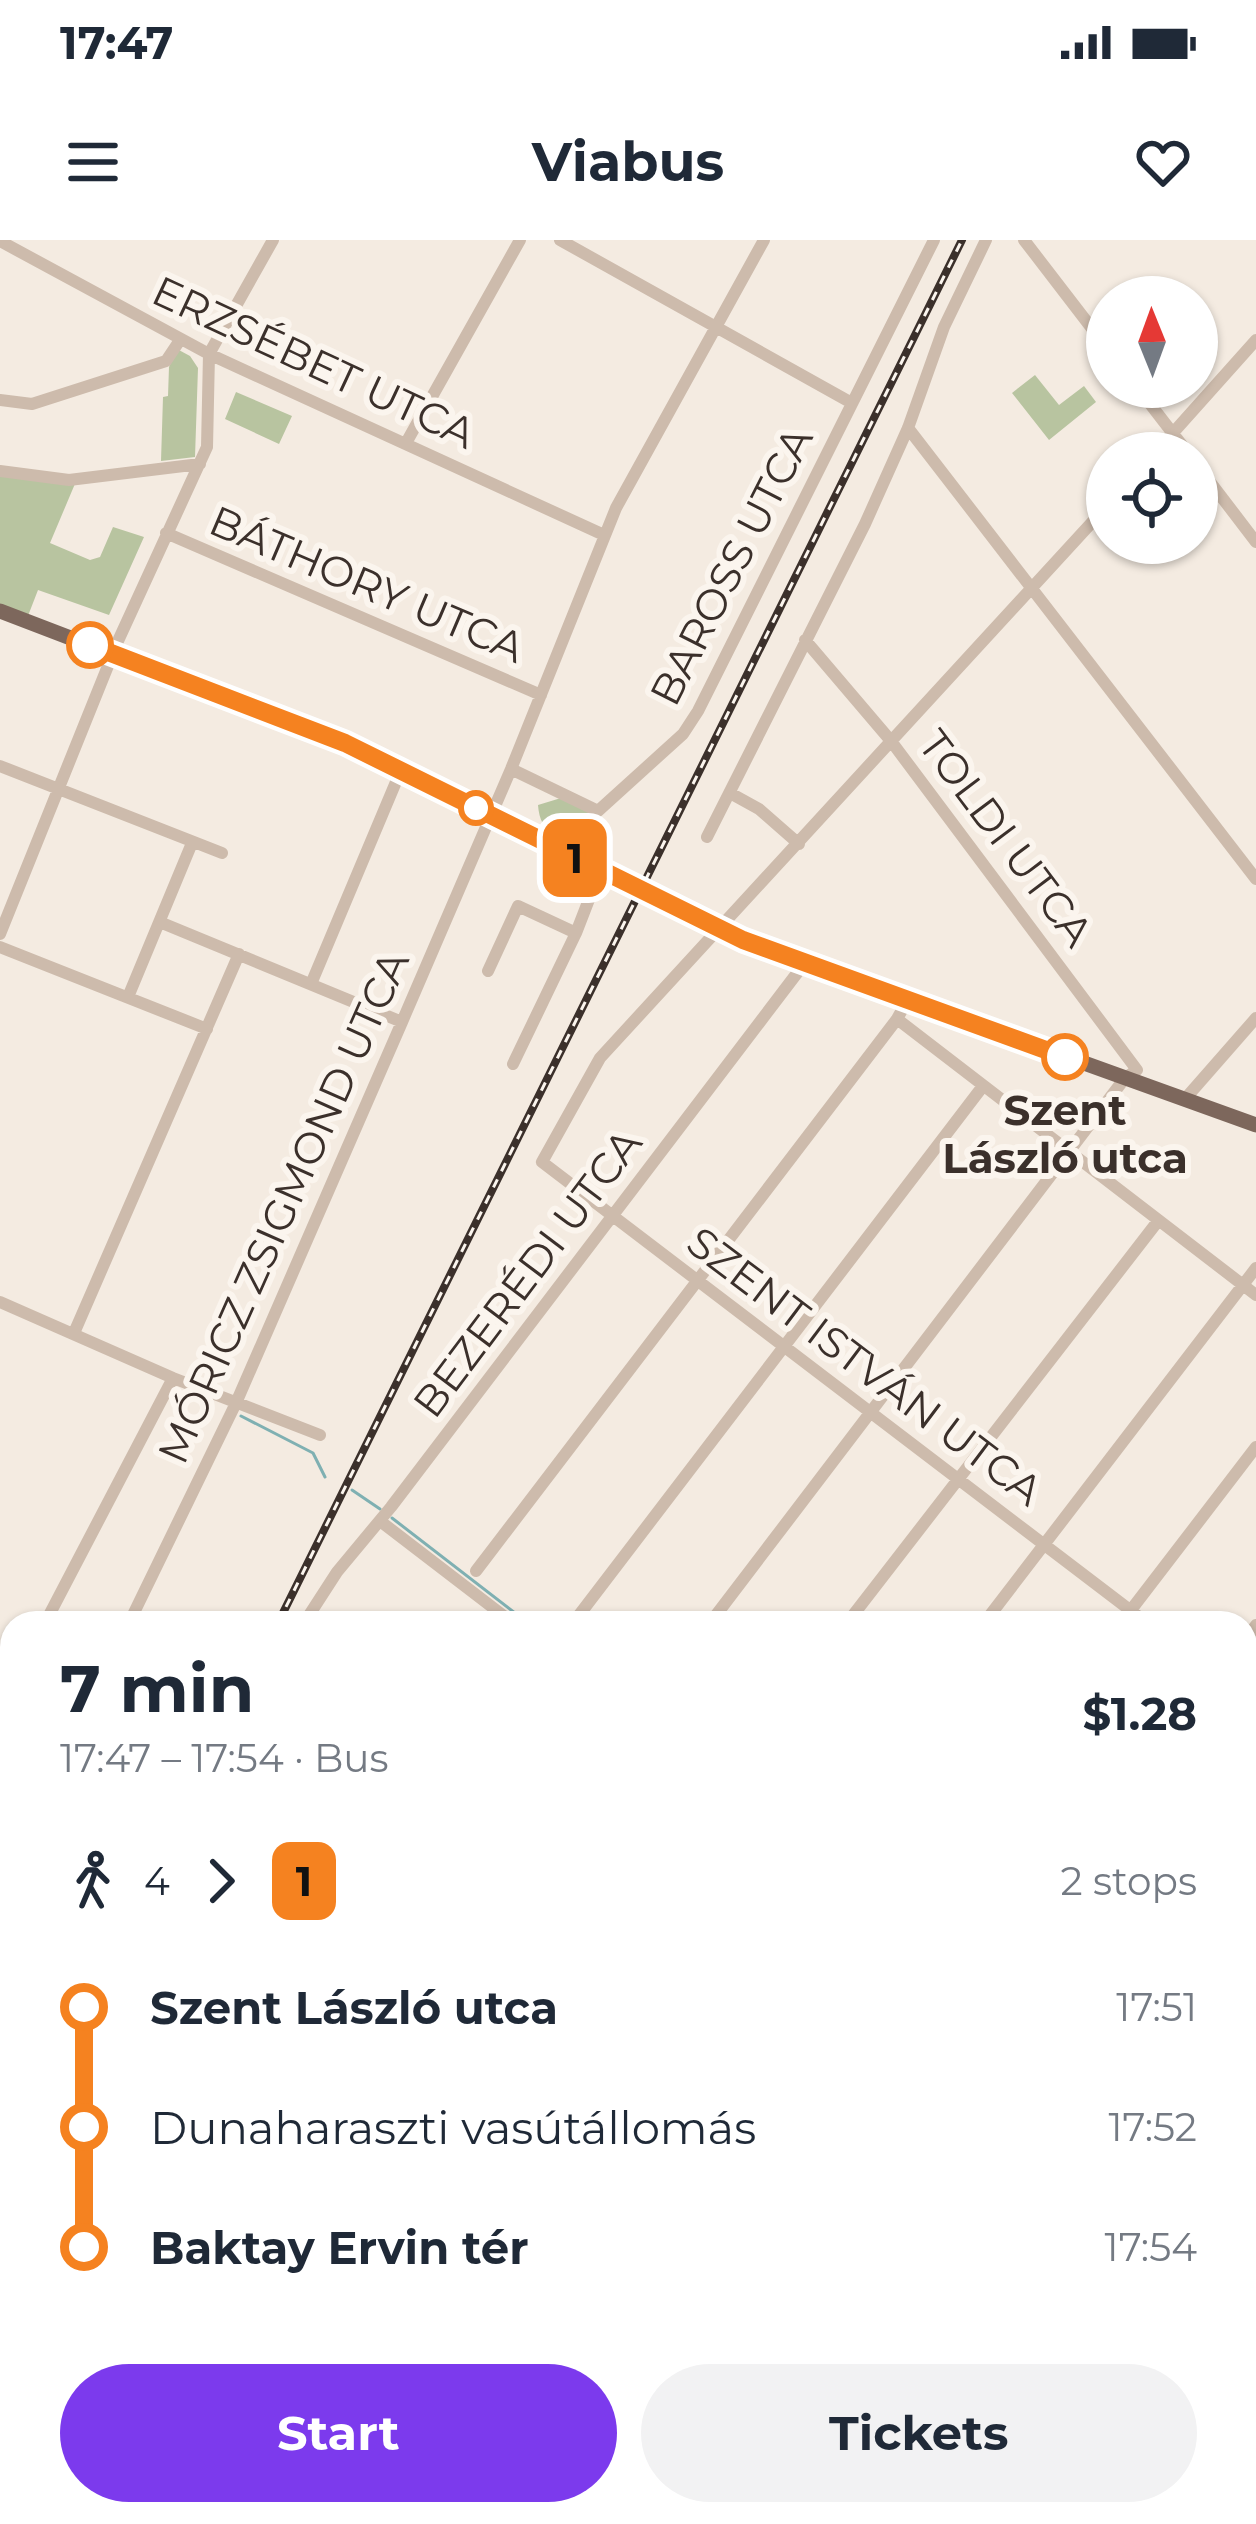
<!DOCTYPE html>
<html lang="en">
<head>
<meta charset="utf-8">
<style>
  body { margin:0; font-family:Montserrat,sans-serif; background:#f2f2f3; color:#1f2937; height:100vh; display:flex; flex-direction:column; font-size:45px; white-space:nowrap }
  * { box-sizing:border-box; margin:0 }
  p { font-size:39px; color:#747a83 }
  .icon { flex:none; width:66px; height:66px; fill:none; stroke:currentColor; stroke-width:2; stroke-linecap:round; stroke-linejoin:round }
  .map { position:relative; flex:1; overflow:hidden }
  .details { position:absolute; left:0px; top:1371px; width:1257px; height:915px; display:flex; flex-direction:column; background:#fff; border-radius:36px 36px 0 0; box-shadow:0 3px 9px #0004 }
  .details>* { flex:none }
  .badge { padding:0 24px; border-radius:18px; font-size:42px; line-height:78px }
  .needle { width:78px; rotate:359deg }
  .controls { position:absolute; left:1086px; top:36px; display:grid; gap:24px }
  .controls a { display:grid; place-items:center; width:132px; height:132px; border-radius:50%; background:#fff; box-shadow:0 3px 9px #0004; font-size:60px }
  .map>.badge { position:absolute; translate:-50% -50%; box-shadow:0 0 0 6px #fff }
  .legs { display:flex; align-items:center; gap:18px; height:132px; padding:0 60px; font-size:39px }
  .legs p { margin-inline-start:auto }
  .summary { display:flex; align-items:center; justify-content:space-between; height:204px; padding:0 60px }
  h1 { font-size:66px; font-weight:700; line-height:90px }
  .primary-button { display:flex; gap:24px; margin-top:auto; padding:24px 60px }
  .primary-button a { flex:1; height:138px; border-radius:72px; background:#7c3aed; color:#fff; font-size:48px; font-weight:700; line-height:138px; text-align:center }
  .primary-button a+a { background:#f2f2f3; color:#1f2937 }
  ul { padding:0 60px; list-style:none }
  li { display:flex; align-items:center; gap:42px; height:120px; font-size:45px }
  li i { display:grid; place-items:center; width:18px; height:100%; margin:0 15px; background:currentColor }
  li i::after { content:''; width:30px; height:30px; margin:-15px; border:9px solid; border-radius:50%; background:#fff }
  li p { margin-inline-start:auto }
  li:first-child i { background:linear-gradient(#0000 50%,currentColor 0) }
  li:last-child i { background:linear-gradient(currentColor 50%,#0000 0) }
  .status { display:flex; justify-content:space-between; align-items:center; height:84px; padding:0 60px; background:#fff; direction:ltr }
  .status svg { height:33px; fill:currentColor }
  header { display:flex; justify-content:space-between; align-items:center; height:156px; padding:0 60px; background:#fff; font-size:54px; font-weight:700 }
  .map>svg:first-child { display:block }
  .green { fill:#b8c4a0 }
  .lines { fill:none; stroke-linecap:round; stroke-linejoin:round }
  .stream { stroke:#7fb0b2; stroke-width:3 }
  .minor { stroke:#cdbbac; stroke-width:12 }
  .major { stroke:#7d675c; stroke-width:15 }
  .rail-casing { stroke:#3b302b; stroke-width:8 }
  .rail { stroke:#fbf5ee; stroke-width:3; stroke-dasharray:9; stroke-linecap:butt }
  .line-1-casing { stroke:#fff; stroke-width:27 }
  .line-1 { stroke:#f58220; stroke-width:18 }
  .stop-1-dot { fill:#fff; stroke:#f58220; stroke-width:6 }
  .labels { text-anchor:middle; stroke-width:12; stroke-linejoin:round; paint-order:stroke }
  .street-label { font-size:42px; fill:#3b302b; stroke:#fbf5ee }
  .stop-label { font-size:42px; font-weight:bold; fill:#3b302b; stroke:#fbf5ee }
</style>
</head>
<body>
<div class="status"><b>17:47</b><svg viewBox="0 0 49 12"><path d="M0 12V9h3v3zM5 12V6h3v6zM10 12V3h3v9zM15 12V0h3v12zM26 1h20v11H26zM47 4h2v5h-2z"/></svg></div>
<header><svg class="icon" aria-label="menu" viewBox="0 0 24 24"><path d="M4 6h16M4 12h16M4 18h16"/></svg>Viabus<svg class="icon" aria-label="heart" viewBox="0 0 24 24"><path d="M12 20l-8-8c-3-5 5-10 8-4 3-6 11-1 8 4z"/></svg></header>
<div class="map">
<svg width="1256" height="2284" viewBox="0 0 1256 2284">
  <rect width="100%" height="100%" fill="#f4ebe1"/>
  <path class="green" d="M177,109L190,116L198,128L195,217L161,221L163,157L168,156L169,127Z
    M1035,135L1059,165L1084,146L1096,162L1049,200L1012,153Z
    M236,152L292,176L279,204L225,179Z
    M0,231L77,239L50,303L90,320L100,317L113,287L144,297L109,375L38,350L26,381L0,372Z
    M561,558L601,576L587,611C560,600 540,595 538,565Z
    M12,1960V2274H265L259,2284H0V1975Z
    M1256,2049V2168L1245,2160V2064Z"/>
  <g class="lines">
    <path class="stream" d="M241,1176L313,1213L325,1237
      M352,1250L380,1269
      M392,1278L528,1383
      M1245,1934L1256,1943"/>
    <path class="minor" d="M560,0L850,162
      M1024,0L1107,108
      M0,1L209,114L604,295
      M1137,147L1188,213
      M0,160L32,164L166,121L180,100
      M908,188L1256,639
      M406,203L520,0
      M1155,213L1256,100
      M1197,225L1256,302
      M0,231L69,240L200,224
      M1107,266L600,818L542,922L1147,1383
      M166,293L541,455
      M0,526L222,613
      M511,529L598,571L683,494L698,471L934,0
      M730,553L759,569L799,604
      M707,597L865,284L908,188L944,87L986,0
      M162,683L402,782
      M0,694L118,401L207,207L209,114L273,0
      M0,707L207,789
      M488,731L518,666L576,693
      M311,744L401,530
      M128,757L192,603
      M897,779L1256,1055
      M513,824L576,693L600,631
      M1185,859L1256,778
      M0,1062L173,1138L320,1195
      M74,1093L239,714
      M380,1281L513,1383
      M476,1331L897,779L907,761
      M45,1383L173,1138
      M129,1383L236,1163L402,782L511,529L616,268L764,0
      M304,1383L337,1332L391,1267L804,724
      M573,1383L983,846
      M710,1383L1125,838L1137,830L891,501L805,400
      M847,1383L1158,981
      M984,1383L1256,1028
      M1121,1383L1256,1207
      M1245,1400L1256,1385
      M1245,1458L1256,1467
      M0,1469L12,1446
      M1245,1582L1256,1567
      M0,1622L12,1604
      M0,1754L12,1769
      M1245,1760L1256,1746
      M0,1862L9,1841
      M1248,1927L1256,1916
      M1245,1945L1256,1954
      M0,1970L12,1946
      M1245,2056L1256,2042
      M1245,2166L1256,2175
      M424,2274L435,2284
      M1074,2274L1087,2284
      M374,2284L382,2274
      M521,2284L529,2274
      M708,2284L715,2274
      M898,2284L905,2274
      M1209,2284L1217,2274"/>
    <path class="major" d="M0,371L345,503L743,700L1256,885"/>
    <defs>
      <path id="rail" d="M278,1383L962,0
        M0,1937L12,1912"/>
    </defs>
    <use href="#rail" class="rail-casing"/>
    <use href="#rail" class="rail"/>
  </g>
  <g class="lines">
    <defs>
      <path id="line-1" d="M90,405L345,503L743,700L1065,817"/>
    </defs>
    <use href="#line-1" class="line-1-casing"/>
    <use href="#line-1" class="line-1"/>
  </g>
  <g class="stop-1-dot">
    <circle cx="90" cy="405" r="21"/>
    <circle cx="476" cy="568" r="15"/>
    <circle cx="1065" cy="817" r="21"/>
  </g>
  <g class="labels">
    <g class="street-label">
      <text transform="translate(314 122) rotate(25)" y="15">ERZSÉBET UTCA</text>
      <text transform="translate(731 326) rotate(-63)" y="15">BAROSS UTCA</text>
      <text transform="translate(367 344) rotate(23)" y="15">BÁTHORY UTCA</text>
      <text transform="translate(1006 598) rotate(53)" y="15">TOLDI UTCA</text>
      <text transform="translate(283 967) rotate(-66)" y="15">MÓRICZ ZSIGMOND UTCA</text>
      <text transform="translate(527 1033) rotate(-53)" y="15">BEZERÉDI UTCA</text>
      <text transform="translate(865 1126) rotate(37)" y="15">SZENT ISTVÁN UTCA</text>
    </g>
    <g class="stop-label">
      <text x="1065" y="885">Szent<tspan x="1065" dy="48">László utca</tspan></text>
    </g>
  </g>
</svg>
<div class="controls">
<a><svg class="needle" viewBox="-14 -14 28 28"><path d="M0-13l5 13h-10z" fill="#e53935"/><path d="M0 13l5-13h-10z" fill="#747a83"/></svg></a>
<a><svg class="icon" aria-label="locate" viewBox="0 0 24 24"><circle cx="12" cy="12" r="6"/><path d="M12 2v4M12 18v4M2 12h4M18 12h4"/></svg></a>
</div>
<b class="badge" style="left:575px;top:618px;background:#f58220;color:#111">1</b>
<section class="details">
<div class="summary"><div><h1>7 min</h1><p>17:47 – 17:54 · Bus</p></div><b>$1.28</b></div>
<div class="legs"><svg class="icon" aria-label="walk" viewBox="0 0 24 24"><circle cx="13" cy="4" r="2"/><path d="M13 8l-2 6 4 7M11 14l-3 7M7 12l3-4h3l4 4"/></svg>4<svg class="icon" aria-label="forward" viewBox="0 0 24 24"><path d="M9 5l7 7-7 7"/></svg><b class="badge" style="background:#f58220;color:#111">1</b><p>2 stops</p></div>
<ul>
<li><i style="color:#f58220"></i><b>Szent László utca</b><p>17:51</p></li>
<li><i style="color:#f58220"></i><span>Dunaharaszti vasútállomás</span><p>17:52</p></li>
<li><i style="color:#f58220"></i><b>Baktay Ervin tér</b><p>17:54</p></li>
</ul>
<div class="primary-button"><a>Start</a><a>Tickets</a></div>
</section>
</div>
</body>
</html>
